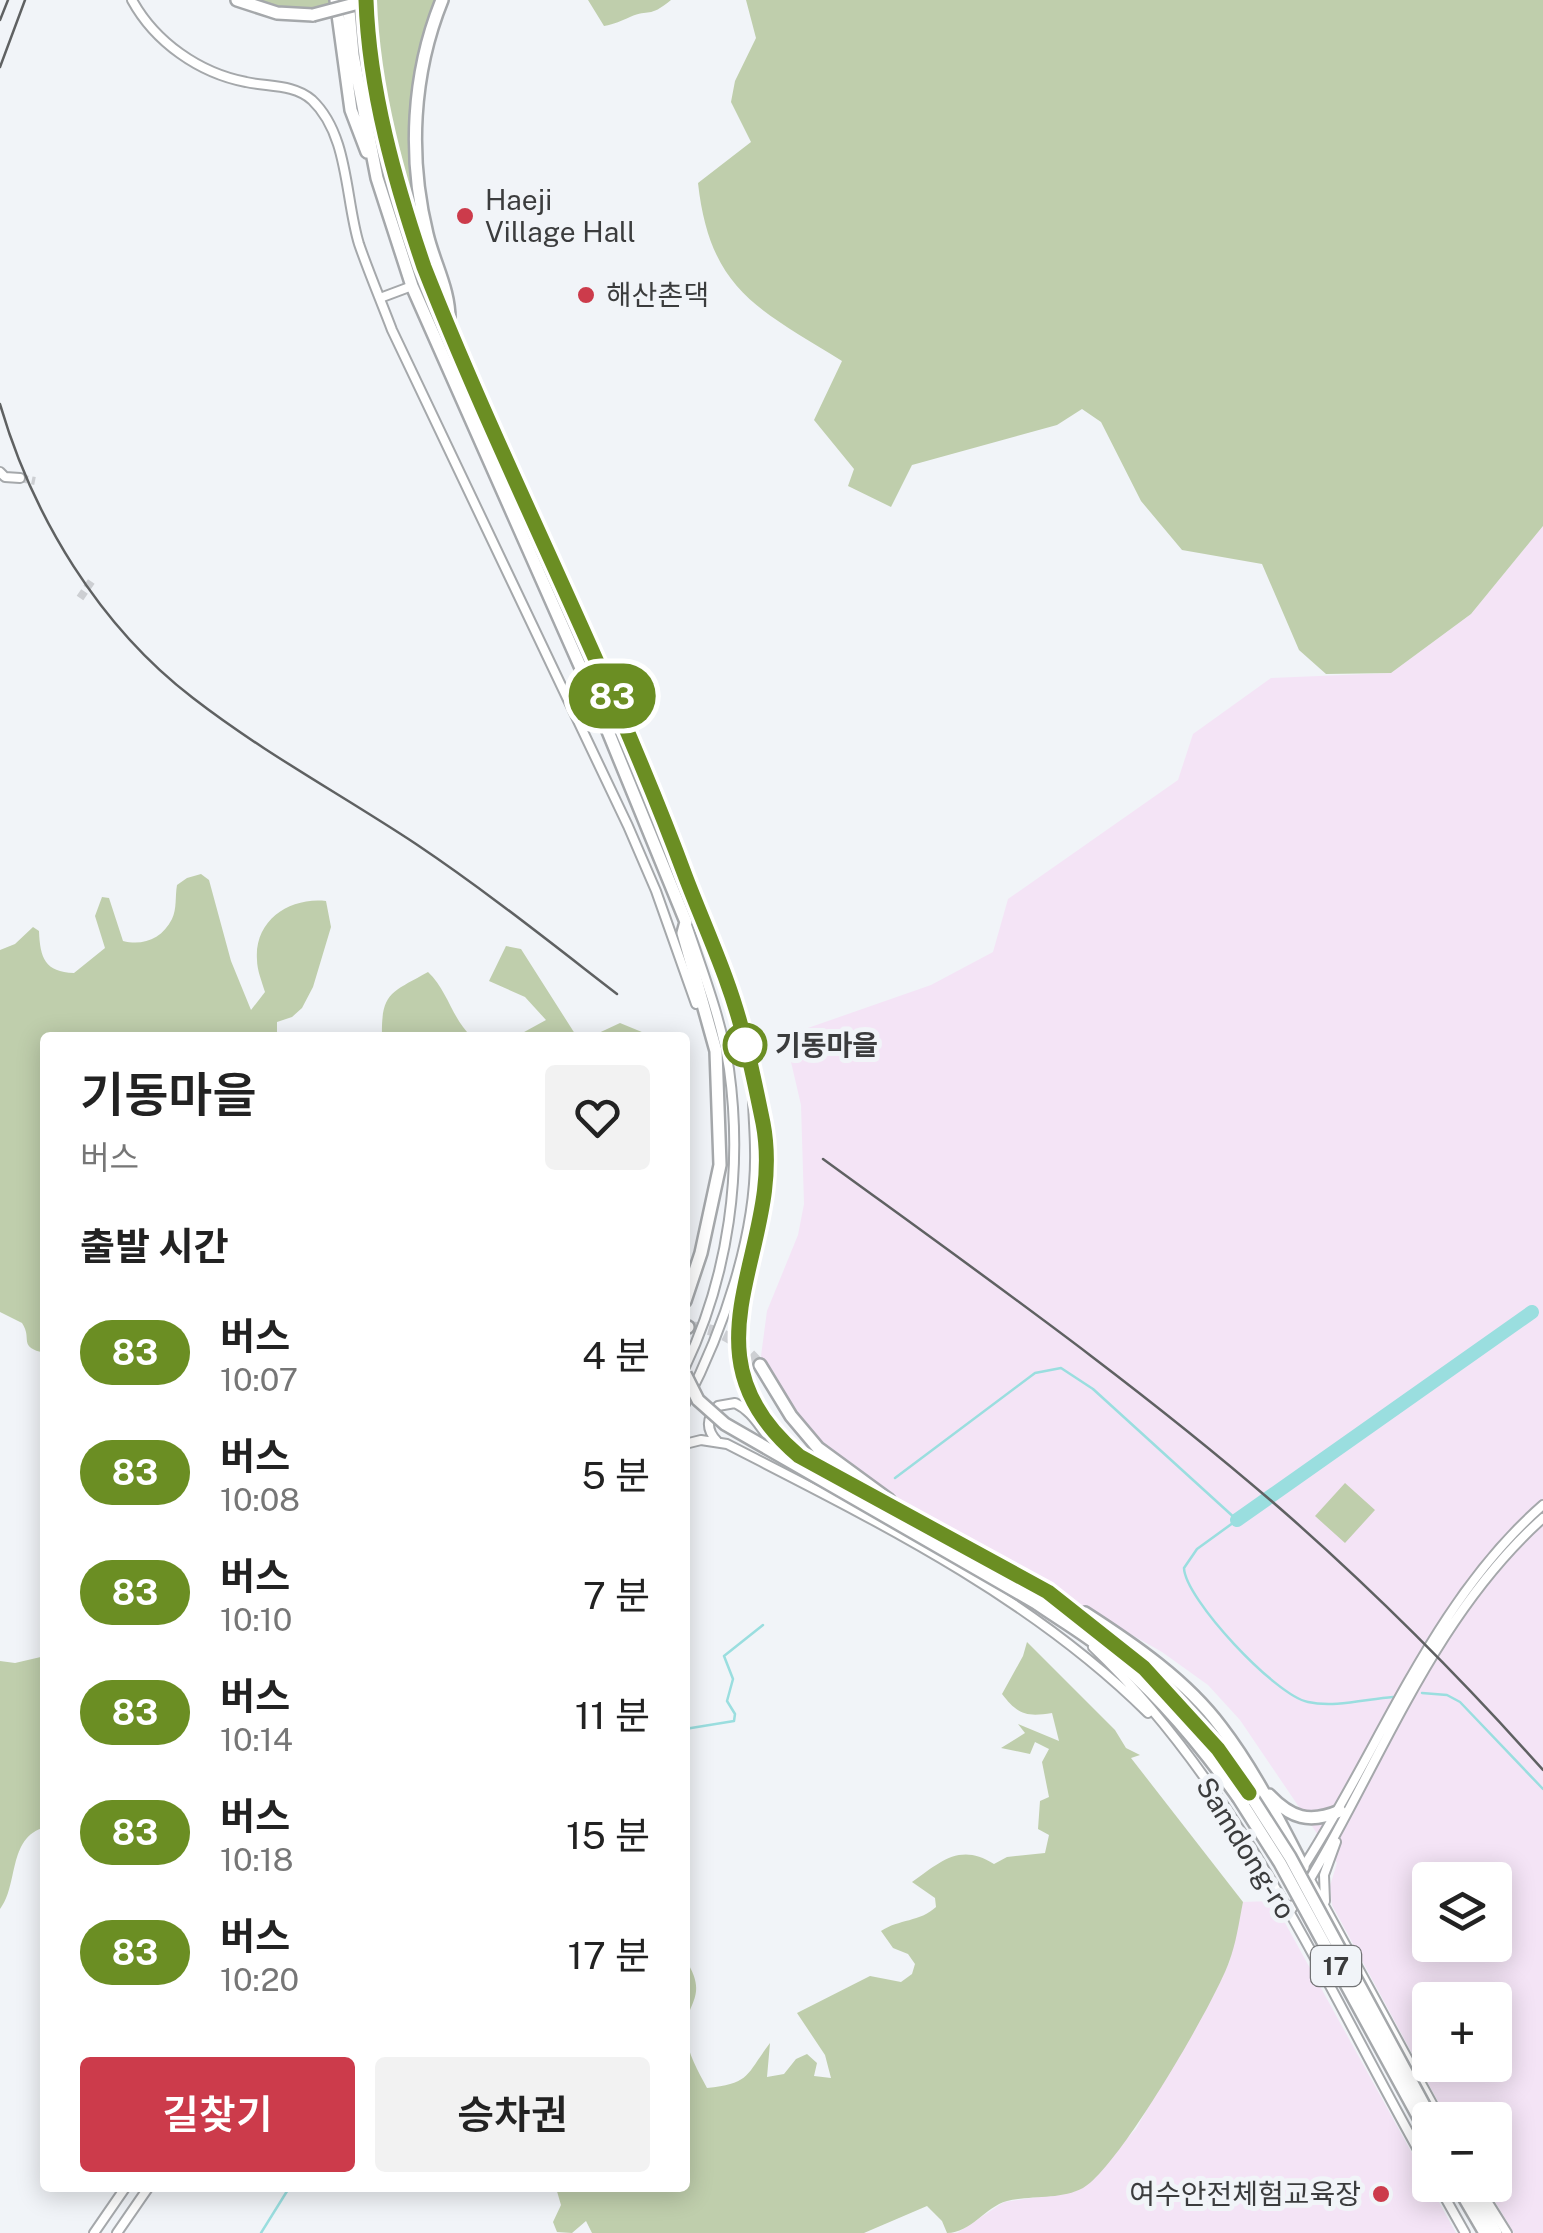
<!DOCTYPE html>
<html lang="ko">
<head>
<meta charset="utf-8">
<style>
  body { margin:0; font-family:"Public Sans","Noto Sans KR",sans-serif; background:#f2f2f2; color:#222; height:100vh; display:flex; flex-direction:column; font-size:38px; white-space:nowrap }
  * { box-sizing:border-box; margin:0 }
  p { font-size:32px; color:#767676 }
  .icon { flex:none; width:55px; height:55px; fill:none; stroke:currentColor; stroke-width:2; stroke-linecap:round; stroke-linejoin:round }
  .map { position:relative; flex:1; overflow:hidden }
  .panel { position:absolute; left:40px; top:1032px; width:650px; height:1160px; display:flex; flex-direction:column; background:#fff; border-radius:10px; box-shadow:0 5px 25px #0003 }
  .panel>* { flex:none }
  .badge { padding:0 20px; border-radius:32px; font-size:35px; line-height:65px }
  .buttons { position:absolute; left:1412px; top:1862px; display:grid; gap:20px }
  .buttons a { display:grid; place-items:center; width:100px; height:100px; border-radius:10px; background:#fff; box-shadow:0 5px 25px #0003; font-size:50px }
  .map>.badge { position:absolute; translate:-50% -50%; box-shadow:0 0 0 5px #fff }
  h2 { padding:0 40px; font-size:38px; line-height:90px }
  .round { display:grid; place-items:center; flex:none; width:105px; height:105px; border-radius:10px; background:#f2f2f2 }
  .overview { display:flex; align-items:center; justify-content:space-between; height:170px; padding:0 40px }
  h1 { font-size:48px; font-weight:600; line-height:75px }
  .button { display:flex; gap:20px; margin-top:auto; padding:20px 40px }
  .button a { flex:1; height:115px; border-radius:10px; background:#cc3b4b; color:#fff; font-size:40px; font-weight:600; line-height:115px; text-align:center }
  .button a+a { background:#f2f2f2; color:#222 }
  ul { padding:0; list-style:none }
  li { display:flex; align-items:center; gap:30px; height:120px; padding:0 40px }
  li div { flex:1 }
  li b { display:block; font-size:38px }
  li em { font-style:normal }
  li .badge { min-width:110px; font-weight:700; text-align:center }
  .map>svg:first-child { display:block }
  .industrial { fill:#f4e4f6; fill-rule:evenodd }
  .green { fill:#bfceac }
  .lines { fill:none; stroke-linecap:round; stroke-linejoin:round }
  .stream { stroke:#9adedf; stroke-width:2.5 }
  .river { stroke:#9adedf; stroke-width:14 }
  .minor-tunnel { stroke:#cdcfd3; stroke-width:8; stroke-dasharray:8 4; stroke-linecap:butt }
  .highway-tunnel { stroke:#cdcfd3; stroke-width:11; stroke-dasharray:11 5.5; stroke-linecap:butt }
  .minor-casing { stroke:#a5a8ab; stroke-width:12 }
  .highway-casing { stroke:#a5a8ab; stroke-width:16 }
  .minor { stroke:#fff; stroke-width:8 }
  .highway { stroke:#fff; stroke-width:11 }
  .rail { stroke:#5f6162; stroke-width:2.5 }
  .highway-bridge-casing { stroke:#a5a8ab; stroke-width:16; stroke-linecap:butt }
  .highway-bridge { stroke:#fff; stroke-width:11 }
  .line-casing { stroke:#fff; stroke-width:22 }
  .line { stroke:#6b8e23; stroke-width:15 }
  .poi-dot { fill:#cc3b4b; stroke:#f1f4f8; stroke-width:4 }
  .stop-dot { fill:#fff; stroke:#6b8e23; stroke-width:5 }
  .labels { text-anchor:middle; stroke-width:10; stroke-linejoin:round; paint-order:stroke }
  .shield { fill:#f1f4f8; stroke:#727375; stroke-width:2.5 }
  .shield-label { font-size:25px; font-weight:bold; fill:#3b3c3d }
  .poi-label { font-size:28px; fill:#3b3c3d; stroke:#f1f4f8; text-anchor:start }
  .stop-label { font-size:28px; font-weight:bold; fill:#3b3c3d; stroke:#f1f4f8; text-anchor:start }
  .street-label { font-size:28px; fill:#3b3c3d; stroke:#f1f4f8 }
</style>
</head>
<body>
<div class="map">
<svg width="1543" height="2233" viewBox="0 0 1543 2233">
  <rect width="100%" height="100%" fill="#f1f4f8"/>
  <path class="industrial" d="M1543,526V2233H1514L1485,2185H1495V2120H1448L1332,1905L1330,1886L1337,1863L1240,1720L1208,1685L1162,1652L865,1483L827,1456L763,1370L761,1356L767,1311L798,1235L804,1204L801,1105L785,1036L931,985L993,952L1008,899L1178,780L1193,734L1271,678L1391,673L1471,614ZM1430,1880H1495V1945H1430ZM1430,2000H1495V2065H1430Z
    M1273,1901L1456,2233H957L1004,2202L1073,2192L1136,2129L1229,1963L1243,1902Z"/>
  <path class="green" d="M237,0H442L418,98L419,195L385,205L351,110L337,10L313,15Z
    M588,0H671C648,19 650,8 630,17C621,21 615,24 604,26Z
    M746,0H1543V526L1471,614L1391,673L1326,674L1299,650L1262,564L1182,550L1141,501L1101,422L1082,409L1057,425L912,465L891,507L848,486L854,469L814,420L842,361C759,309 710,291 698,183L751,142L731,102L735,81L756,38Z
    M201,874L209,880L231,961L251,1010L265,992C262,982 257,970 257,960C254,920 290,897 326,901L331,927L313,987L302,1008L292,1017L277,1022V1037L45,1038V1353C17,1347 33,1339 22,1323L0,1312V950L15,944L33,927L39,931C40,958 45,972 74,973L105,948L95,916L102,897L109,898L123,941C143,946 162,939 172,919C177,909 175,896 177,885L187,878Z
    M506,946L521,949L577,1037H515L546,1020L525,997L489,981Z
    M428,972C448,991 452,1019 472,1037H382C381,992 391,993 428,972Z
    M620,1023L654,1037H655H590Z
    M1345,1483L1375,1510L1345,1543L1315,1516Z
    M1027,1642L1115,1730L1126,1748L1140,1755L1131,1758L1243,1902C1239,1922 1236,1944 1229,1962C1214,2004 1118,2169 1083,2188C1061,2200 1031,2195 1007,2201C985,2207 971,2233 947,2233L942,2221L927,2206L864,2233H592L586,2221L572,2233L557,2232L553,2222L561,2205L556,2188H685V1959C711,1998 683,2003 686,2035C688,2054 698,2071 707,2088C751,2083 745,2076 770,2043L767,2077L784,2074L796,2059L807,2054L817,2063L814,2076L831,2078L825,2055L797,2013L870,1976L901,1982L912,1974L915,1964L908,1954L893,1948L881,1931C899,1919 920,1922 936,1907L935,1898L912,1882C940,1862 960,1842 994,1864L1007,1857L1045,1853L1049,1835L1038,1829L1040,1801L1049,1797L1042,1762L1049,1749L1035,1742L1030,1754L1001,1748L1025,1733L1018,1724L1059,1741L1052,1713C1027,1717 1018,1715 1002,1694L1023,1656Z
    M45,1656V1827C7,1838 19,1885 0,1909V1661L15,1663Z"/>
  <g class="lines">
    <path class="stream" d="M895,1478L1035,1373L1061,1368L1093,1389L1237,1520L1197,1549L1184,1568C1185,1599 1276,1696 1308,1702C1334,1708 1367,1699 1393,1697
      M1422,1693L1447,1695L1460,1702L1543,1789
      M685,1729L734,1721L735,1714L727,1701L733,1679L724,1656L763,1625
      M261,2233L289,2188"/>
    <path class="river" d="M1237,1520L1532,1312"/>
    <path class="minor-tunnel" d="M20,478L35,481
      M80,598L93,579"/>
    <path class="highway-tunnel" d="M692,1327C722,1329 741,1343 760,1365"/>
    <defs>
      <path id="minor" d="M132,0C155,42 199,73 246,82C268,87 294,84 312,100C349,135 345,199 359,244C369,273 381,301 392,330L628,826L656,891L696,1004
        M380,298L412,286
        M0,472L5,477L20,478
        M685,1367C729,1275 743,1170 729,1069C721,1018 702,970 686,922
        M685,1404C723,1331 757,1234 755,1150C755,1132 753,1114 753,1096
        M717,1441C706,1430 706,1418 718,1406L735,1403C763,1416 765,1451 799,1455
        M685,1444L701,1440L727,1444C875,1520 1029,1595 1148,1713
        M1093,1647C1245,1792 1328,1992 1430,2171
        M1302,1869C1381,1748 1432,1602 1543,1505
        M1309,1878L1441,2120
        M1325,1901L1324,1875L1336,1842
        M1289,1913C1374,1783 1425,1623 1543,1518
        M1438,2185L1465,2233
        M1477,2185L1507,2233
        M94,2233L125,2188
        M117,2233L148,2188"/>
      <path id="highway" d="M237,0L277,13L313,15
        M336,0L351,110L367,152
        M348,0L353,55L377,178L412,286L596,702L686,922L683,933L716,1051L720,1165L701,1253L685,1301
        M366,0C369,90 395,181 424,267C506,473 610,670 686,878C706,930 730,981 743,1034C751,1063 757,1093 763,1123C788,1248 673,1350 799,1455L1048,1592L1144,1668L1219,1749L1249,1793
        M442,0C412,74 408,157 427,234C434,264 450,290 449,322
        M685,1327H688
        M760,1365L791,1416L818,1448L889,1500
        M1036,1603C1059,1619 1085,1634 1107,1652C1158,1693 1200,1744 1238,1797
        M1085,1613C1133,1644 1186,1680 1221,1727C1254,1770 1278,1819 1303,1867
        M1269,1795C1291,1818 1309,1824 1340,1811
        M1457,2185L1485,2233
        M1469,2185L1496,2233"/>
    </defs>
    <use href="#minor" class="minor-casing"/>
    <use href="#highway" class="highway-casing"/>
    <use href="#minor" class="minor"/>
    <use href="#highway" class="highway"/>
    <path class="rail" d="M0,20L8,0
      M0,67L25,0
      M0,404C33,517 99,626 193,698C264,753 342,795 416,844C486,891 551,943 617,994
      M823,1159C981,1274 1144,1389 1291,1518C1380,1597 1464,1681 1543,1770"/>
    <defs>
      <path id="highway-bridge" d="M313,15L370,0
        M685,1374L698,1400L725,1424L1036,1603
        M1249,1793L1290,1857L1432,2120
        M1238,1797L1280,1863L1430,2138"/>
    </defs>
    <use href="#highway-bridge" class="highway-bridge-casing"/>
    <use href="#highway-bridge" class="highway-bridge"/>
  </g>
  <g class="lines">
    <defs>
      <path id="line" d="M366,0C369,90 395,182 424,267C505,473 609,670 686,878C706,930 730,981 743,1034C751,1063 757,1094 763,1123C787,1248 673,1350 799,1456L1048,1592L1144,1668L1218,1749L1249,1793"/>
    </defs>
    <use href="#line" class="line-casing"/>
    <use href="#line" class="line"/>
  </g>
  <g class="poi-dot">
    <circle cx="465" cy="216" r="10"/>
    <circle cx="586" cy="295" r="10"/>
    <circle cx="1381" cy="2194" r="10"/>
  </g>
  <circle class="stop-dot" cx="745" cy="1045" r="20"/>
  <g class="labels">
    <rect class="shield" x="1311" y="1946" width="50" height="40" rx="8"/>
    <g class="shield-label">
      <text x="1336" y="1975">17</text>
    </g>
    <g class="poi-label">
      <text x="485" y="210">Haeji<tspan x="485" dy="32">Village Hall</tspan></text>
      <text x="606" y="305">해산촌댁</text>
      <text x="1361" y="2204" text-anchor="end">여수안전체험교육장</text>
    </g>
    <g class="stop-label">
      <text x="775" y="1055">기동마을</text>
    </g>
    <g class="street-label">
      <text transform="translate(1246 1848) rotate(58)" y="10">Samdong-ro</text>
    </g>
  </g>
</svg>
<div class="buttons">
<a><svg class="icon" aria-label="layers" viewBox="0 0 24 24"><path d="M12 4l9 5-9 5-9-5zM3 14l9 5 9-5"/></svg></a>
<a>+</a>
<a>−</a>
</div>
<b class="badge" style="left:612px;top:696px;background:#6b8e23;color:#fff">83</b>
<section class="panel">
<div class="overview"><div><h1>기동마을</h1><p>버스</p></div><a class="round"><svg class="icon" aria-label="heart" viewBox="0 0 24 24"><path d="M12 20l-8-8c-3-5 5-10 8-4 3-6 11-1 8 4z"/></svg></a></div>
<h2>출발 시간</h2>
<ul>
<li><span class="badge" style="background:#6b8e23;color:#fff">83</span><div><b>버스</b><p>10:07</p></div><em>4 분</em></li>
<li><span class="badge" style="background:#6b8e23;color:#fff">83</span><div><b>버스</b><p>10:08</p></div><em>5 분</em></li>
<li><span class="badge" style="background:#6b8e23;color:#fff">83</span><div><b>버스</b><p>10:10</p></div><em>7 분</em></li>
<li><span class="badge" style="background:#6b8e23;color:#fff">83</span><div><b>버스</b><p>10:14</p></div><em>11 분</em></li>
<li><span class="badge" style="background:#6b8e23;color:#fff">83</span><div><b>버스</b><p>10:18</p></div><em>15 분</em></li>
<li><span class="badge" style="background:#6b8e23;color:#fff">83</span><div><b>버스</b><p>10:20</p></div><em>17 분</em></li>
</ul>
<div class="button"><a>길찾기</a><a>승차권</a></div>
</section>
</div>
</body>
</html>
